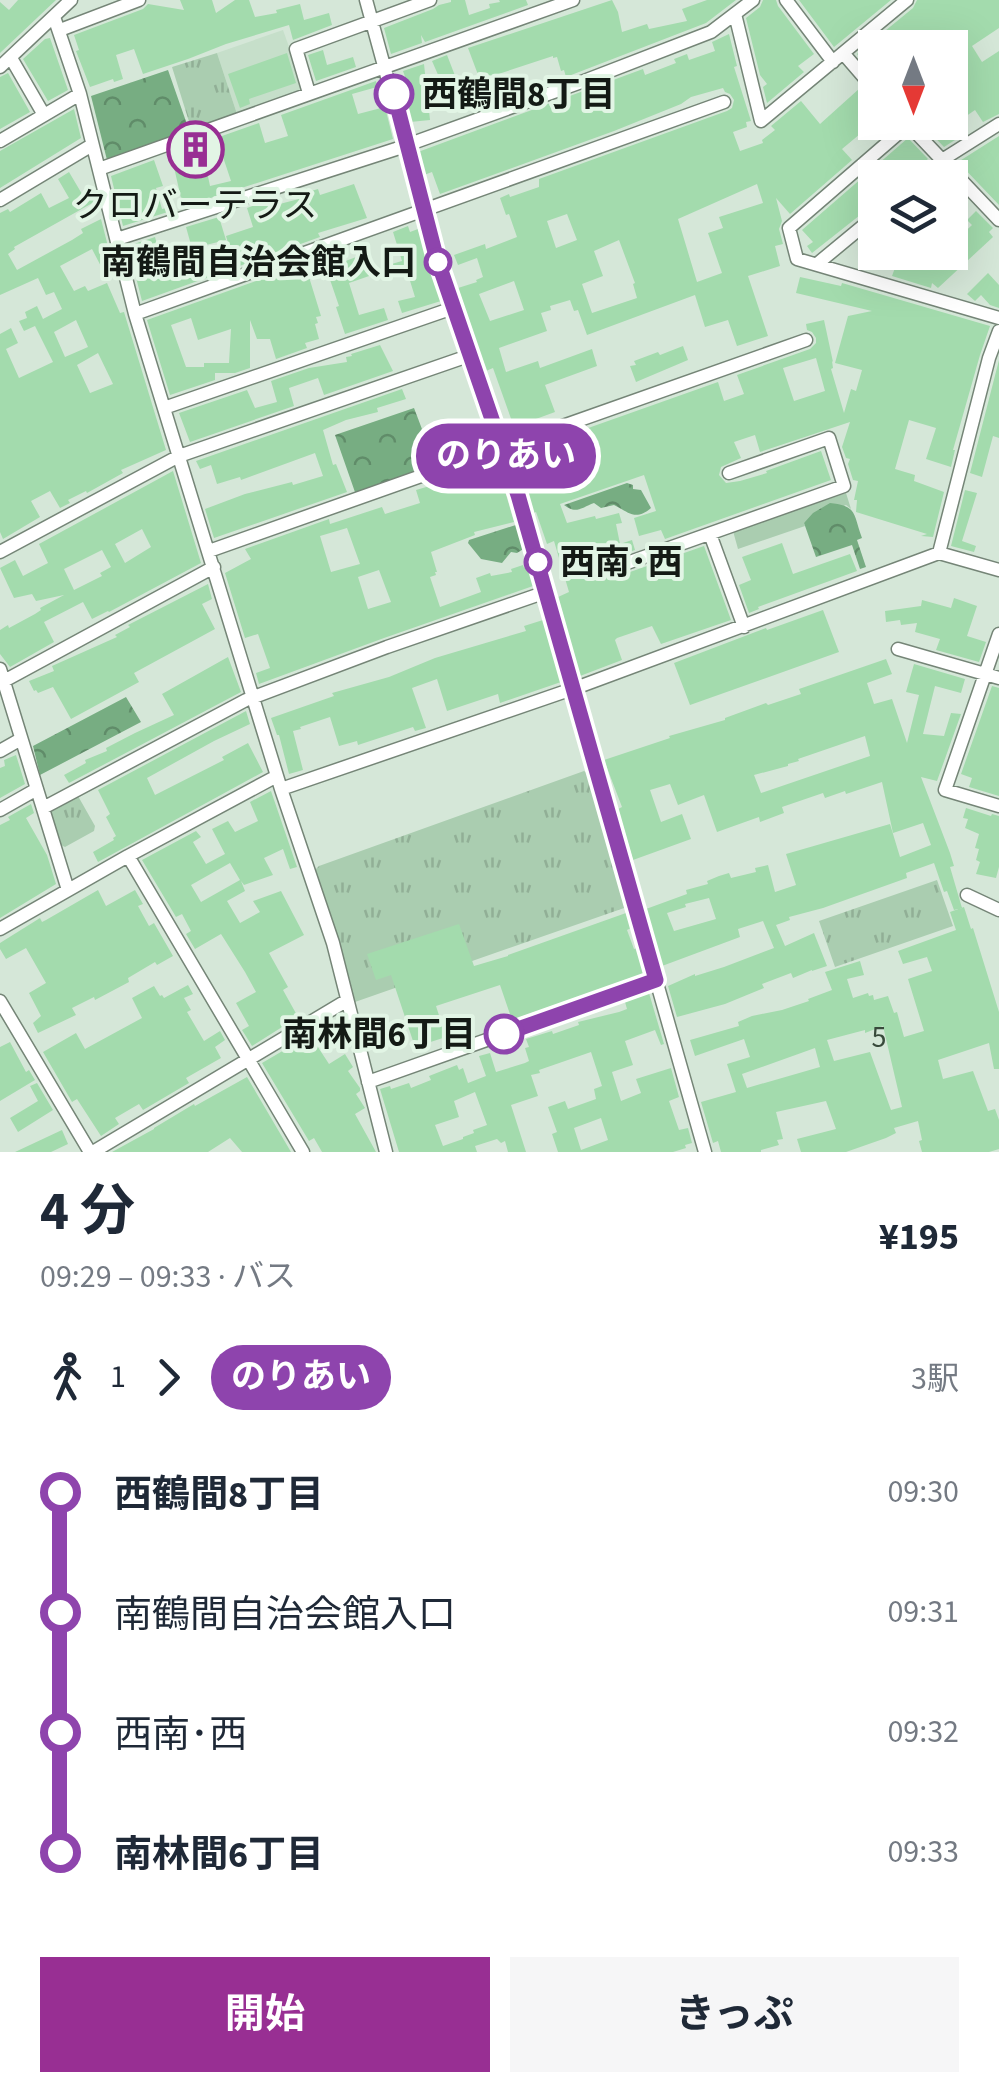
<!DOCTYPE html>
<html lang="ja">
<head>
<meta charset="utf-8">
<style>
  body { margin:0; font-family:"Source Sans 3","Noto Sans JP",sans-serif; background:#f6f6f7; color:#1f2937; height:100vh; display:flex; flex-direction:column; font-size:38px; white-space:nowrap }
  * { box-sizing:border-box; margin:0 }
  p { font-size:32px; color:#747a83 }
  .icon { flex:none; width:55px; height:55px; fill:none; stroke:currentColor; stroke-width:2; stroke-linecap:round; stroke-linejoin:round }
  .map { position:relative; height:1152px; overflow:hidden }
  .drawer { display:flex; flex-direction:column; background:#fff; flex:1 }
  .drawer>* { flex:none }
  .badge { padding:0 20px; border-radius:32px; font-size:35px; line-height:65px }
  .needle { width:65px; rotate:180deg }
  .fabs { position:absolute; left:858px; top:30px; display:grid; gap:20px }
  .fabs a { display:grid; place-items:center; width:110px; height:110px; border-radius:0px; background:#fff; box-shadow:0 10px 40px #0002; font-size:50px }
  .map>.badge { position:absolute; translate:-50% -50%; box-shadow:0 0 0 5px #fff }
  .legs { display:flex; align-items:center; gap:15px; height:110px; padding:0 40px; font-size:32px }
  .legs p { margin-inline-start:auto }
  .headline { display:flex; align-items:center; justify-content:space-between; height:170px; padding:0 40px }
  h1 { font-size:55px; font-weight:700; line-height:75px }
  .cta { display:flex; gap:20px; margin-top:auto; padding:20px 40px }
  .cta a { flex:1; height:115px; border-radius:0px; background:#982f93; color:#fff; font-size:40px; font-weight:700; line-height:115px; text-align:center }
  .cta a+a { background:#f6f6f7; color:#1f2937 }
  ul { padding:0 40px; list-style:none }
  li { display:flex; align-items:center; gap:35px; height:120px; font-size:38px }
  li i { display:grid; place-items:center; width:15px; height:100%; margin:0 12px; background:currentColor }
  li i::after { content:''; width:25px; height:25px; margin:-12px; border:8px solid; border-radius:50%; background:#fff }
  li p { margin-inline-start:auto }
  li:first-child i { background:linear-gradient(#0000 50%,currentColor 0) }
  li:last-child i { background:linear-gradient(currentColor 50%,#0000 0) }
  .map>svg:first-child { display:block }
  .built { fill:#c6dfca }
  .grass { fill:#aacdb0 }
  .forest { fill:url(#forest-crowns) }
  .park { fill:url(#park-tufts) }
  .building { fill:#a3dbad; fill-rule:evenodd }
  .lines { fill:none; stroke-linecap:round; stroke-linejoin:round }
  .street-casing { stroke:#758577; stroke-width:15 }
  .street { stroke:#fff; stroke-width:12 }
  .line-1-casing { stroke:#fff; stroke-width:22 }
  .line-1 { stroke:#8e44ad; stroke-width:15 }
  .stop-1-dot { fill:#fff; stroke:#8e44ad; stroke-width:5 }
  .labels { text-anchor:middle; stroke-width:8; stroke-linejoin:round; paint-order:stroke }
  .number-label { font-size:30px; fill:#384a3b }
  .stop-label { font-size:35px; font-weight:bold; fill:#141a15; stroke:#e2f5e5; text-anchor:start }
  .poi-label { font-size:35px; fill:#141a15; stroke:#e2f5e5 }
</style>
</head>
<body>
<div class="map">
<svg width="999" height="1152" viewBox="0 0 999 1152">
  <defs>
    <pattern id="forest-crowns" width="20" height="18" patternUnits="userSpaceOnUse" patternTransform="scale(2.5)"><rect width="20" height="18" fill="#77ad82"/><path d="M2 6a3 3 0 1 1 6 0M12 15a3 3 0 1 1 6 0" fill="none" stroke="#608c69"/></pattern>
    <pattern id="park-tufts" width="24" height="20" patternUnits="userSpaceOnUse" patternTransform="scale(2.5)"><rect width="24" height="20" fill="#aacdb0"/><path d="M3 7l-1-3M5 7V3M7 7l1-3M15 17l-1-3M17 17v-4M19 17l1-3" fill="none" stroke="#91af96"/></pattern>
  </defs>
  <rect width="100%" height="100%" fill="#d5e7d8"/>
  <path class="built" d="M283,30L303,86L301,91L237,114L217,53Z"/>
  <path class="grass" d="M846,493L851,509L846,505L804,523L805,526L738,549L733,531Z"/>
  <path class="forest" d="M168,70L189,130L107,160L91,96Z
    M414,408L436,466L356,495L335,435Z
    M627,483L633,485V489L641,490L651,508C635,522 627,511 614,505L601,508L594,503C582,507 577,515 564,505Z
    M830,503C858,506 853,514 862,538L857,540L866,567L860,569L852,545L816,557L804,523L813,513Z
    M522,523L526,537L525,548L517,553L511,552L502,563L481,559L468,543L469,540Z
    M126,697L141,722L40,775L33,746Z"/>
  <path class="park" d="M217,53L237,114L191,128L172,67Z
    M584,771L589,774L627,907L355,1002L315,870L319,866Z
    M78,796L95,826L94,831L65,847L61,845L49,809Z
    M937,880L953,926L835,967L819,921Z"/>
  <path class="building" d="M18,0H56L0,53V2L9,10Z
    M180,0H212L216,13L235,0H249L255,17L277,13L276,10L300,4L304,20L329,13L332,25L293,40L289,25L226,44L188,59L143,74L134,49L116,55L123,79L114,82L113,79L90,87L76,51L79,50L74,35L143,9L148,4L184,10Z
    M451,0H465L469,15L490,8L489,4L500,2L499,0H526L528,5L425,42L421,35L422,43L391,54L384,28L433,9L439,5L451,2Z
    M612,0L618,12L622,32L647,24L649,29L687,21L682,9L707,0H736L706,23L566,77L564,70L561,71L557,57L553,58V56L480,80L468,48Z
    M763,0H776L778,6L814,54L798,66L804,72L767,103L763,87L767,84L760,75L746,18L760,7Z
    M799,0H891L834,47Z
    M917,0H999V28L972,46L982,62L999,51V114L983,122L975,110L959,121L966,133L944,147L920,122H950V108L966,98L960,89L964,86L950,65V36L935,48H875V75L857,54L913,8Z
    M729,34L737,66L734,67L751,121L746,122L747,127L733,132L740,151L763,143L762,140L775,130L771,126L801,101L820,124L860,88L868,97L875,100V122H888L892,126L875,140L866,129L842,149L852,160L790,214L776,198L782,221L779,229L783,244L775,246L780,266L748,276L768,336L737,346L728,320L705,327L695,295L587,335L578,310L574,311L570,300L550,306L551,310L541,313L547,331L499,348L506,372L538,361L540,368L592,349L597,366L545,385L555,412L514,427L493,368L486,371L458,288L477,282L476,280L483,277L477,258L458,265L454,255L485,244L486,249L517,237L509,214L506,215L500,198L509,194L510,197L539,187V179L727,111L732,108L734,100L730,94L725,92L723,88L691,97L681,104L614,131L440,194L432,172L424,175L418,152L643,69L645,75L676,63L674,59L687,54L689,60L715,51L712,42ZM757,184L763,203L719,217L723,228L708,233L722,273L697,282L678,219ZM567,214L577,240L556,248L547,221ZM619,240L635,283L633,284L637,298L592,313L582,284L603,276L594,251ZM514,281L524,310L490,321L479,294Z
    M50,38L68,90L48,101L23,59L45,39Z
    M323,50L327,65L353,57L356,67L316,81L308,55Z
    M287,53L296,83L249,99L250,104L240,108L228,74Z
    M447,55L459,86L474,80L483,98L453,109L432,61Z
    M424,64L430,120L410,122L407,99H413L403,71Z
    M8,73L30,112L0,129V77Z
    M376,81L377,87L352,94L358,114L385,107L393,139L183,207L171,154L259,123L265,143L288,136L281,115ZM221,151L231,181L210,186L204,157Z
    M74,109L81,138L0,188V151Z
    M999,136V205L958,162Z
    M908,138L928,159L914,170L910,178H875V206L869,208L812,253L807,246L813,242L802,230Z
    M154,160L163,186L156,188L162,209L170,207L171,211L123,226L111,176Z
    M69,172L82,194L93,188L96,201L14,247L15,249L8,254L17,270L72,240L83,233L81,229L101,219L114,270L105,274L92,249L60,266L74,291L85,286L88,291L107,283L120,313L124,312L166,450L121,470L123,473L87,493L86,491L68,500L70,503L60,508L50,491L31,501L40,517L3,539L0,532V334L11,328L18,343L6,349L19,378L53,362L35,326L24,331L19,321L27,318L25,312L37,306L43,319L62,309L54,292L46,295L38,278L0,295V213L8,209L10,212L41,193L49,208L69,198L58,179ZM76,320L88,347L65,357L54,332ZM98,353L113,384L90,393L77,365Z
    M354,184L367,218L318,233L320,237L142,301L128,246L155,237L159,252L191,245L186,227L219,217L226,240L206,245L213,266L233,259L226,236L253,227L247,208L266,201L268,207L299,199L296,192L307,188L308,192L318,189L320,195Z
    M976,211L993,228L989,232L993,237L938,288L932,283L931,288L892,276L896,265L885,262L888,252H908L935,261L944,252H950V246L972,225L967,220Z
    M408,226L410,232L418,229L441,301L402,313L398,301L415,297L407,271L391,276L388,265L402,261L393,232Z
    M340,251L343,262L364,254L372,275L349,283L359,315L384,308L388,320L345,334L336,307L339,306L327,271L309,277L321,316L316,317L318,323L315,324L319,339L305,343L307,348L276,359L270,339H257L250,320V368L235,373H215V380L170,395L147,320ZM191,318L198,340L231,329L229,363H204V367H186L171,325Z
    M988,273L999,285V308L990,305L981,295L975,301L967,294Z
    M800,277L841,286L842,283L990,326L980,355L953,450H955L951,467L926,459L936,428L909,420L895,469L915,475L914,481L944,492L933,537L921,536L927,534L856,512L857,500H854L858,481L853,480L848,464L850,459L846,458L842,447L850,422L760,452L755,435L734,442L741,458L721,467L719,475L726,483L740,481L767,473L766,471L821,451L831,480L665,539L661,530L639,536L634,518L656,511L644,475L560,504L567,523L595,516L596,519L619,513L622,523L616,524L620,544L632,540L635,550L623,554L617,560L618,567L624,573L630,572L704,546L731,620L661,644L652,626L617,638L615,640L622,660L580,676L558,597L569,592L554,541L547,544L536,512L534,513L516,459L531,454L529,449L718,382L724,401L744,394L737,375L810,349L816,343V338L812,332L807,330L806,324L824,320L833,362L832,361L833,368L831,369L844,413L851,389L856,391L862,370L835,363L848,316L872,311L796,293ZM816,358L825,391L794,401L783,368Z
    M380,345L393,371L324,395L318,378L289,388L294,406L190,442L179,413L247,390L255,408L277,402L271,381L309,368L347,362L346,357L352,356L351,354Z
    M683,346L688,360L636,382L630,366L636,365L634,361L658,352L660,355Z
    M999,360V438L993,436L982,477L970,473Z
    M402,389L406,399L377,408L378,412L346,420L323,430L333,465L336,464L347,492L214,538L205,509L245,494L292,482L293,485L323,476L315,453L241,480L240,477L217,484L211,465L200,469L196,461Z
    M496,460L514,522L474,532L475,535L431,552L437,572H435L436,575L430,577L440,607L481,592L476,578L490,573L491,576L512,572L511,569L523,565L524,568L528,566L533,586L384,638L259,684L256,673L270,668L258,634L245,638L225,573L251,559L245,549L329,519L330,524L382,507L385,514L420,503L416,490L440,483L439,482ZM347,528L360,564L331,572L320,536ZM379,570L391,602L368,609L358,577Z
    M173,471L201,563L109,612L108,611L92,619L83,602L44,622L54,642L10,667L0,654V630L8,625L9,628L35,614L41,610L40,608L64,595L36,601L32,594L14,598L0,568L15,560L23,576L48,563L39,544ZM142,529L151,547L125,563L115,544ZM102,550L111,567L100,573L102,576L74,590L64,569Z
    M965,490L977,493L962,541L976,546L974,552L951,546Z
    M782,543L793,574L850,554L857,571L758,607L759,609L749,613L739,585L751,580L742,557Z
    M208,584L212,599L202,604L215,629L134,673L139,682L71,719L53,687L38,693L36,690L34,691L29,681L54,671L52,666L117,637L115,635L130,627L128,625Z
    M954,598L977,606L967,636L986,642L979,662L936,650L940,639L915,632L917,623L901,625L900,620L886,622L885,611L921,606L922,600L951,608Z
    M823,610L839,652L690,705L674,663L766,628L767,630Z
    M543,620L561,682L500,703L498,694L447,711L437,679L412,688L426,728L415,731L413,727L358,745L357,741L339,746L330,717L300,727L301,729L293,731L303,770L289,774L279,735H277L271,718L334,696L332,693L389,677L435,658L526,631L524,626Z
    M228,657L241,692L69,783L64,775L86,763L85,760L107,751L106,748L135,733L174,715L162,694Z
    M886,659L892,674L867,683L874,704L892,699L907,743L919,695L906,692L914,664L965,679L961,693L935,686L923,734L944,736L951,713L961,714L937,781L921,777L950,853L954,866L950,867L962,908L954,910L947,891L944,892L934,863L906,873L907,878L823,908L789,917L790,920L776,925L785,946L814,933L827,966L812,971V970L793,978L791,973L762,984L764,988L725,1004L677,1017L668,986L695,974V976L724,967L774,948L763,921L738,929L740,937L662,966L646,909L687,894L686,890L708,884L707,881L719,876L729,873L731,878L756,872L755,868L768,865L775,892L796,885L786,854L890,824L900,857L931,845L923,823L893,833L882,782L846,794L845,791L825,798L823,793L782,807L784,813L760,822L759,817L717,832L704,795L678,805L670,784L650,790L661,822L682,814L691,839L633,860L618,809L622,807L604,760L670,738L669,736L725,720V718L766,703L768,705L801,694L799,689ZM865,736L870,756L761,793L754,775L788,766V764L799,761L798,759ZM709,898L716,919L674,931L667,913L686,907L685,904Z
    M992,686L999,688V796L969,787L972,778L961,774Z
    M246,711L250,724L214,741L147,778L155,795L224,760L222,757L248,743L263,772L98,862L93,852L114,840L113,838L116,836L106,817L110,814L98,790Z
    M16,755L25,784L0,798V768L5,766L4,760Z
    M271,791L297,867L290,869L283,849L264,858L273,875L244,885L241,881L245,891L227,901L240,923L260,912L253,901L281,891L304,935L269,953L288,987L283,990L298,1017L252,1046L242,1030L249,1026L236,1003L256,992L245,972L221,934L195,949L186,934L191,931L182,914L176,917L142,860L196,831L201,837L193,842L206,864L225,854L212,829L228,821L235,832L258,821L250,802ZM230,863L240,880L201,902L191,885Z
    M31,804L34,813L26,818L47,855L56,884L0,918V825L10,820L8,817Z
    M966,808L991,816L992,814L999,816V867L996,878L976,874L980,862L976,860L979,849L975,848L979,834L965,828L968,819L963,818Z
    M98,890L106,906L135,890L143,904L138,906L149,926L154,923L173,956L157,965L155,962L128,978L129,982L95,1000L94,997L72,1008L76,1015L38,1033L33,1023L41,1016L29,993L46,983L26,948L6,959L0,949V943L40,918L42,922L46,920Z
    M964,907L971,929L973,928L999,1012V1069H994L989,1043L938,1060L943,1079L973,1071L988,1111L995,1109L999,1120V1149L989,1152H922L919,1141L922,1140L918,1121L894,1128L896,1133L886,1138L846,1152H801L797,1139L836,1129L826,1101L776,1112L783,1139L777,1140L779,1145L761,1150V1152H721L718,1141L713,1143L701,1102L736,1092L727,1064L750,1057L744,1039L695,1056L690,1040L739,1026L738,1022L752,1016L782,1010L809,1001L808,999L832,990L825,972L860,961L864,975L847,979L853,998L868,993L869,996L873,995L874,1000L888,996L894,1013L897,1012L904,1037L924,1031L908,979L932,971L927,957L903,964L898,951L956,930L950,912ZM883,1026L902,1107L891,1110L870,1052L834,1061L827,1040L865,1030V1033ZM815,1048L820,1067L747,1088L742,1074Z
    M626,913L631,928L627,930L634,949L637,948L644,974L512,1020L500,985L436,1006L446,1037L415,1047L391,975L376,980L367,954L459,924L474,966L508,956V955Z
    M188,985L193,994L184,998L191,1010L187,1012L204,1041L220,1031L225,1040L215,1047L221,1058L186,1078L189,1083L143,1110L139,1104L115,1118L119,1124L101,1136L77,1099L72,1102L43,1052L76,1033L85,1049L142,1018L132,998L154,986L160,996L162,995L164,998Z
    M649,993L664,1044L661,1045L655,1030L625,1041L633,1065L612,1072L621,1101L641,1093L636,1079L671,1068L679,1097L669,1101L679,1130L688,1128L692,1143L685,1145L686,1148L673,1152H558L552,1134L557,1132L548,1107L565,1101L568,1109L596,1099L594,1089L602,1086L591,1052L539,1070L540,1073L531,1075L538,1096L511,1105L526,1152H508L505,1141L501,1143L497,1139L475,1146L477,1152H399L380,1089L390,1086L391,1089L409,1083L411,1088L431,1080L429,1076L457,1065L459,1070L463,1068L468,1083L486,1076L479,1056L490,1053L496,1072L525,1063L529,1061L525,1048L529,1047L526,1039L552,1031L553,1034L579,1025L578,1022L619,1012L627,1009L625,1002ZM475,1092L487,1125L473,1130L474,1133L463,1137V1139L443,1146L435,1125L459,1117L454,1101ZM601,1118L608,1140L581,1150L574,1128Z
    M310,1035L329,1064L345,1054L353,1067L348,1071L360,1088V1091L356,1094L365,1108L355,1114L376,1152H322L314,1138L309,1141L262,1063Z
    M10,1042L26,1072L29,1070L35,1080L0,1101V1047Z
    M247,1077L291,1152H242L230,1138L208,1152H112L154,1129V1128L194,1104L195,1106Z
    M37,1083L53,1110L18,1132L10,1118L38,1101L30,1086Z
    M62,1130L68,1144L51,1152H15Z"/>
  <g class="lines">
    <defs>
      <path id="street" d="M366,0L436,256L518,495L705,1152
        M786,0L833,62
        M735,14L761,121L907,0
        M54,17L80,94L135,314L281,789L333,943L386,1152
        M60,30L139,0
        M843,53L875,90
        M11,58L44,115
        M0,67L71,0
        M309,93L296,49L430,0
        M906,122L999,220
        M908,125L789,228L797,259L999,318
        M0,141L80,94
        M99,169L573,0
        M921,178L942,160L999,124
        M0,200L92,145
        M117,239L396,149L584,81L711,32L753,0
        M817,264L875,216
        M135,314L724,102
        M164,408L453,308
        M710,534L744,627
        M209,551L806,340
        M0,552L179,456L471,355
        M939,553L999,570
        M627,563L844,486L829,438L729,473
        M999,634L945,790L999,806
        M898,649L999,678
        M0,669L68,890
        M4,681L214,567
        M0,751L21,739
        M281,789L581,686L939,553L989,358L999,331
        M43,808L246,700L387,647L546,592
        M0,810L37,789
        M128,856L303,1152
        M967,895L999,910
        M0,929L128,856L277,776
        M0,1001L90,1152
        M368,1082L656,980
        M93,1152L346,1001"/>
    </defs>
    <use href="#street" class="street-casing"/>
    <use href="#street" class="street"/>
  </g>
  <g class="lines">
    <defs>
      <path id="line-1" d="M394,94L436,256L518,495L656,980L504,1034"/>
    </defs>
    <use href="#line-1" class="line-1-casing"/>
    <use href="#line-1" class="line-1"/>
  </g>
  <defs>
    <symbol id="building-ring" viewBox="-11 -11 22 22"><circle r="9.5" fill="#e2f5e5" stroke="#982f93" stroke-width="1.5"/><path d="M-4-6H4V6H1V3H-1V6H-4ZM-2.5-4.3h1.7v1.8h-1.7ZM.8-4.3h1.7v1.8H.8ZM-2.5-1h1.7V.8h-1.7ZM.8-1h1.7V.8H.8Z" fill="#982f93"/></symbol>
  </defs>
  <g fill-rule="evenodd">
    <use href="#building-ring" x="164" y="118" width="63" height="63"/>
  </g>
  <g class="stop-1-dot">
    <circle cx="394" cy="94" r="18"/>
    <circle cx="438" cy="262" r="12"/>
    <circle cx="538" cy="562" r="12"/>
    <circle cx="504" cy="1034" r="18"/>
  </g>
  <g class="labels">
    <g class="number-label">
      <text x="879" y="1047">5</text>
    </g>
    <g class="stop-label">
      <text x="422" y="106">西鶴間8丁目</text>
      <text x="416" y="274" text-anchor="end">南鶴間自治会館入口</text>
      <text x="560" y="574">西南･西</text>
      <text x="476" y="1046" text-anchor="end">南林間6丁目</text>
    </g>
    <g class="poi-label">
      <text x="195" y="217">クロバーテラス</text>
    </g>
  </g>
</svg>
<div class="fabs">
<a><svg class="needle" viewBox="-14 -14 28 28"><path d="M0-13l5 13h-10z" fill="#e53935"/><path d="M0 13l5-13h-10z" fill="#747a83"/></svg></a>
<a><svg class="icon" aria-label="layers" viewBox="0 0 24 24"><path d="M12 4l9 5-9 5-9-5zM3 14l9 5 9-5"/></svg></a>
</div>
<b class="badge" style="left:506px;top:456px;background:#8e44ad;color:#fff">のりあい</b>
</div>
<section class="drawer">
<div class="headline"><div><h1>4 分</h1><p>09:29 – 09:33 · バス</p></div><b>¥195</b></div>
<div class="legs"><svg class="icon" aria-label="walk" viewBox="0 0 24 24"><circle cx="13" cy="4" r="2"/><path d="M13 8l-2 6 4 7M11 14l-3 7M7 12l3-4h3l4 4"/></svg>1<svg class="icon" aria-label="forward" viewBox="0 0 24 24"><path d="M9 5l7 7-7 7"/></svg><b class="badge" style="background:#8e44ad;color:#fff">のりあい</b><p>3駅</p></div>
<ul>
<li><i style="color:#8e44ad"></i><b>西鶴間8丁目</b><p>09:30</p></li>
<li><i style="color:#8e44ad"></i><span>南鶴間自治会館入口</span><p>09:31</p></li>
<li><i style="color:#8e44ad"></i><span>西南･西</span><p>09:32</p></li>
<li><i style="color:#8e44ad"></i><b>南林間6丁目</b><p>09:33</p></li>
</ul>
<div class="cta"><a>開始</a><a>きっぷ</a></div>
</section>
</body>
</html>
